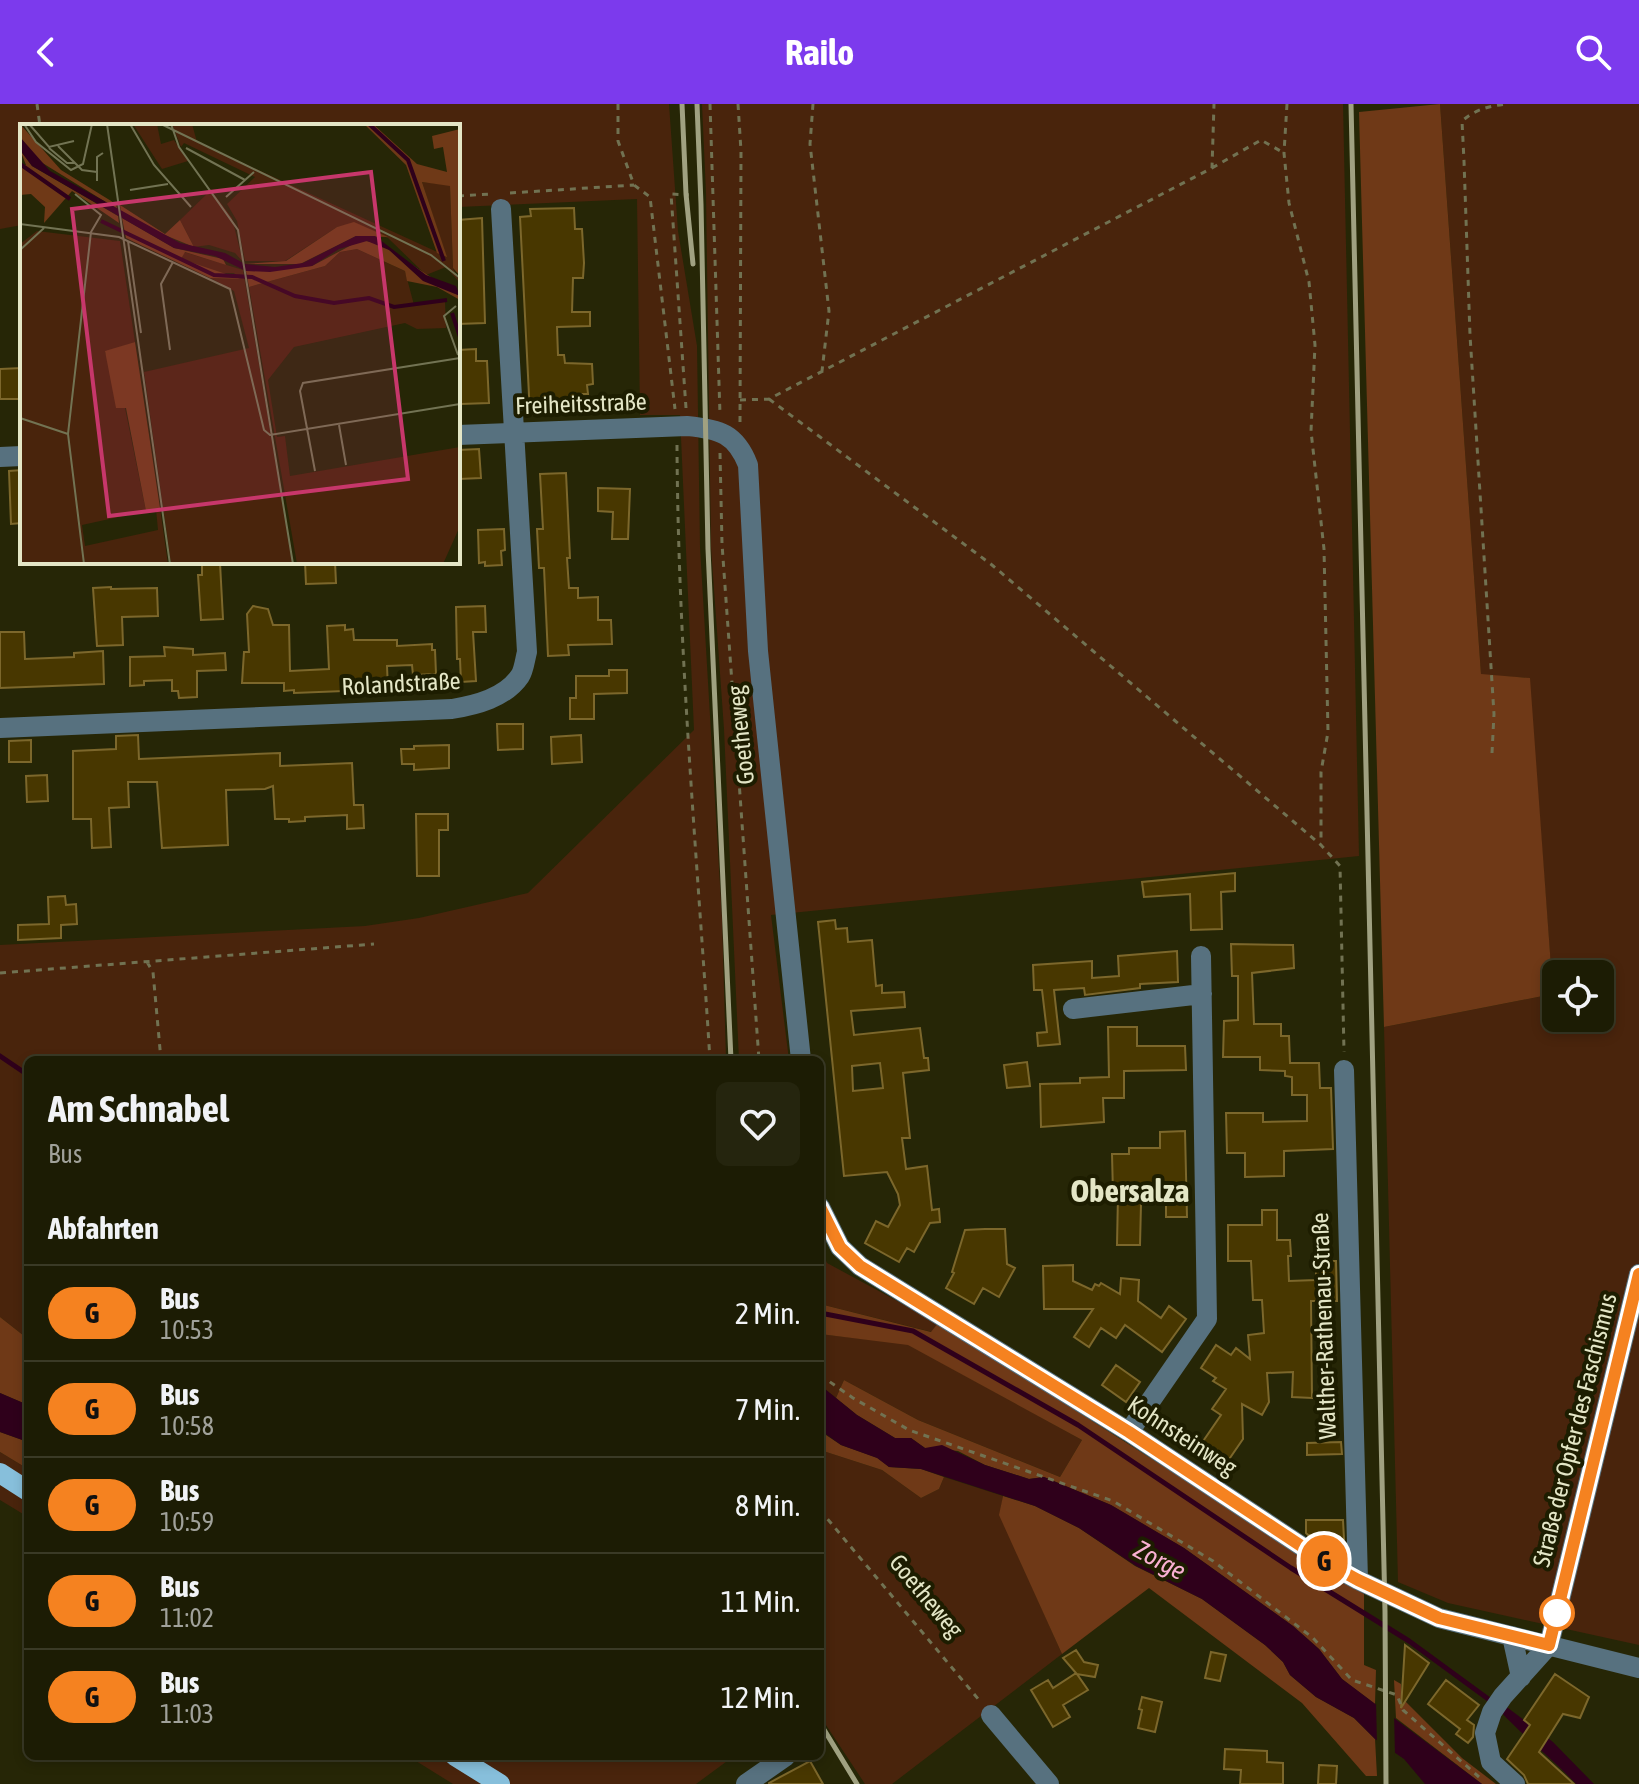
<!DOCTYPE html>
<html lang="de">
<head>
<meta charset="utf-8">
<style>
  body { margin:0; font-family:"Asap Condensed",sans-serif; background:#25250e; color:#f1f3f6; height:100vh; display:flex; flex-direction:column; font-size:30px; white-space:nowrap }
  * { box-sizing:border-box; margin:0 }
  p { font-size:26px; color:#a0a19a }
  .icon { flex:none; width:44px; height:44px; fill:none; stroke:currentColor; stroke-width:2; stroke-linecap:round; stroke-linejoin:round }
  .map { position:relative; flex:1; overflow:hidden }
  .drawer { position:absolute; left:24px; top:952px; width:800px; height:704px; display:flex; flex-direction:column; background:#1c1c04; border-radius:12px; box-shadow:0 4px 12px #0003,0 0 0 2px #3a3a26 }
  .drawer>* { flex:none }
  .badge { padding:0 16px; border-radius:26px; font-size:28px; line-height:52px }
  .buttons { position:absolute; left:1542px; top:856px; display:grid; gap:16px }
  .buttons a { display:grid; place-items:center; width:72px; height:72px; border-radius:12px; background:#1c1c04; box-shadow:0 4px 12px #0003,0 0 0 2px #3a3a26; font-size:40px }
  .map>.badge { position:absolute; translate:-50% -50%; box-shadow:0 0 0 4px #fff }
  h2 { padding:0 24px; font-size:30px; line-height:72px }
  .round { display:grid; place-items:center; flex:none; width:84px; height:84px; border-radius:12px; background:#25250e }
  .head { display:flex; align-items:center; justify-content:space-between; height:136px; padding:0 24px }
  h1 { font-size:38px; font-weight:700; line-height:60px }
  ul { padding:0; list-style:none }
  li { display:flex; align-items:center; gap:24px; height:96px; padding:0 24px; border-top:2px solid #3a3a26 }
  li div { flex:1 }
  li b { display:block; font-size:30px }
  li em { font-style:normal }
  li .badge { min-width:88px; font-weight:700; text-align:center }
  header { display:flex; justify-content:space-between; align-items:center; height:104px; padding:0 24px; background:#7c3aed; color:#fff; font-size:36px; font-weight:700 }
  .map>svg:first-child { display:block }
  .green { fill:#49240c; fill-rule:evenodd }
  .forest { fill:#6f3917 }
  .water { fill:#2f001b }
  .pier { fill:#262606 }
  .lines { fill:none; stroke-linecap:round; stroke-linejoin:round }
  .stream { stroke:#2f001b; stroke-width:5 }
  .building { fill:#483700; stroke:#7c672b; stroke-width:2; fill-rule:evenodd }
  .path { stroke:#717252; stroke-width:3; stroke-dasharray:6 6; stroke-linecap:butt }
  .minor { stroke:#57717f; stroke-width:20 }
  .major { stroke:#87bfdb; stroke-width:20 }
  .rail { stroke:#a0a181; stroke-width:5 }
  .line-casing { stroke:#fff; stroke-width:18 }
  .line { stroke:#f58220; stroke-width:12 }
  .stop-dot { fill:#fff; stroke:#f58220; stroke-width:4 }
  .labels { text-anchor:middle; stroke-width:8; stroke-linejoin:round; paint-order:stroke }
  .street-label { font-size:24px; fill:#e4e6c6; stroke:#1d1d00 }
  .water-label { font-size:26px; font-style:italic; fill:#f9b0d2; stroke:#1d1d00 }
  .district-label { font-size:32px; font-weight:bold; fill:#e4e6c6; stroke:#1d1d00 }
  .inset-river { fill:none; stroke:#2f001b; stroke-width:4 }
  .inset-road { fill:none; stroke:#727353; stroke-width:2 }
  .view { fill:#c7376b; fill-opacity:0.15; stroke:#c7376b; stroke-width:4 }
  .inset-edge { fill:none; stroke:#e4e6c6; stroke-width:4 }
</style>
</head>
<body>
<header><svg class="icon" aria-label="back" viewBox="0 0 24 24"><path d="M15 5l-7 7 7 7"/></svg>Railo<svg class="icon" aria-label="search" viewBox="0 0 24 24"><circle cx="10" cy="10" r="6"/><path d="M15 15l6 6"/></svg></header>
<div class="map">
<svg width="1639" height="1680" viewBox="0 0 1639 1680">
  <rect width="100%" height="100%" fill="#262606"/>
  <path class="green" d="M0,0H669L678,127L697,242L700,443L722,815L726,956H28V1235L0,1213V841L365,822L419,814L528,789L694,626L680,311H640L637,95L458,103V22H22V121L0,125Z
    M702,0H1343L1359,752L771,811L789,956H739L724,625L711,443L706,89Z
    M1440,0H1639V1541L1448,1499L1398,1478L1384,923L1553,890L1529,574L1481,571ZM1556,870H1600V914H1556Z
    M820,1142L827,1159L938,1219L932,1228L820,1200Z
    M820,1230L908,1240L1082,1336L1060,1373L918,1316L844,1276L836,1294L820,1281Z
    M820,1346L882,1366L921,1394L939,1385L944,1373L1003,1392L1000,1411L1062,1550L892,1680H865L820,1612Z
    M0,1348L28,1365V1413L0,1396Z
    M408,1652H734L696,1680H453Z"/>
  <path class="forest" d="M1440,0L1481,570L1530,574L1553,890L1384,923L1359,8Z
    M820,1200L931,1228L938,1219L1364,1490V1561L1376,1566L1375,1600L1342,1575L1319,1545L1293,1522L1184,1444L1111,1401L1044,1373L1029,1375L985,1361L958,1347L925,1344L911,1334H895L857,1311L836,1294L844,1276L918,1316L1060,1373L1082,1336L908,1241L820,1230Z
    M0,1213L28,1235V1301L0,1289Z
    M820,1327L841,1341L878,1354L889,1363L921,1365L944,1373L939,1385L921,1394L882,1366L820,1346Z
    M0,1328L28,1338V1365L0,1348Z
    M1003,1392L1035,1402L1079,1424L1135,1462L1202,1495L1265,1541L1283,1558L1290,1571L1316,1593L1354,1614L1375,1635L1377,1672H1366L1302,1599L1149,1484L1062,1550L999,1411Z
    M1394,1576L1401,1580V1593L1462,1654L1496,1680H1482L1396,1614Z"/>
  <path class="water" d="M820,1281L857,1311L895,1334H911L925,1344L942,1341L985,1361L1029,1375L1044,1373L1111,1401L1184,1444L1293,1522L1319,1545L1342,1575L1482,1680H1425L1404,1655L1375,1635L1354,1614L1316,1593L1290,1571L1283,1558L1265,1541L1202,1495L1136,1462L1079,1424L1035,1402L921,1365L889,1363L877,1354L841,1341L820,1326Z
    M0,1289L28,1301V1338L0,1328Z
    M1504,1601L1553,1638L1594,1680H1576C1552,1654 1524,1633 1500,1607Z"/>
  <path class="pier" d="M1376,1596L1394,1608L1395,1653L1377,1641Z"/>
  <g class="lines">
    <path class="stream" d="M0,952L28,971
      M820,1209L913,1227L1078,1321L1291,1464L1409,1537L1491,1597"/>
  </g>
  <path class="building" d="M574,104L575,125H582L584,159L583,174H573L572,208H590V222L557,223L558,251H564L565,259L592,260L593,280L587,281L588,290H581L582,301L559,302V310L530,311L520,113L531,112L530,105Z
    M482,114L485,219L458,220V116Z
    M476,245V257H487L489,299L461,300L458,246Z
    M22,264V295H0V265Z
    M479,345L481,374L459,375L458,346Z
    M22,366V419L11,420L9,367Z
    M566,369L570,454H567L569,484H578V494L598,493V516H611L612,540L568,541L569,551L548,552L544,464H539L537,425H543L540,370Z
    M598,384L630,385L628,435H612L613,408L598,407Z
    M504,425L505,446L501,447L502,461L485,462V458L479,459L478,426Z
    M305,458H335L336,479L306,480Z
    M220,459L223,515L201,516L198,471H202V461Z
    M111,483V485L157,484L158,512L122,513L123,541L97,542L93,484Z
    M253,502L268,505L273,521H289L290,567L329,565L327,522L345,521V526L353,525L354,536H397V542L432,540V546H435L436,570L413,571L412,561L387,562L388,585L370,586L294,589V586L284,587V579H242L244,548H249L247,510Z
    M485,502L486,528H473L476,577L461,578L460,555H457L456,503Z
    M0,528H24L25,555L74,553V549L103,547L104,580L0,584Z
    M164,543L193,545V551L225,549L226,566L197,567V593L179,594L178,587H172V576L144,577V581L130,582V553L165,552Z
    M609,566H627V589L594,590V615H570V594H576V572H609Z
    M497,620H523V645L498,646Z
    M138,631L139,655L280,649V662L352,659L354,701H363L364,724L347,725V711L305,713V717L289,718V715H275L273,682L265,685L226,686L228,741L162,744L157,678H128L129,703L109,704L111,743L92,744L91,715H73V647L116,645V632Z
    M581,631L582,658L552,660L551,633Z
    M31,636V658H9V637Z
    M449,641V664L414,666V660H402L401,645H414V642Z
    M47,671L48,697L27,698L26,672Z
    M416,710H448V726H439V772H417Z
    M1235,769V787L1221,788L1222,825L1191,826L1190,790L1144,793L1142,778Z
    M65,792L66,801L76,800L77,820L61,821V834L18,836V821L49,820L48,793Z
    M835,816L836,825L847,824L848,838L872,836L876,882L882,881V889L904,888L905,903L851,907L854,931L920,924L924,954H928L929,966L903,969L910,1034H902L906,1065L927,1062L932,1106L939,1105L940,1118L930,1119L914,1148L907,1144L899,1158L865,1139L876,1117L888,1123L900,1101L898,1090L887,1068L844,1072L818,818ZM880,959L883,984L853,987L852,962Z
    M1231,840L1293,841L1294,864L1252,869L1254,920H1281V932H1289L1290,959H1319L1320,984H1331L1333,1045L1284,1047V1072L1245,1073V1049H1227L1226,1009H1263V1018L1307,1017V991H1292V973L1285,972V967L1260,966V953H1223L1224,917L1238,916V872H1232Z
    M1177,847L1178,878L1140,880V884L1085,891L1084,884L1054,886L1060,940L1038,942L1037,929L1047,928L1042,886H1034L1033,861L1092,857V874L1119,872L1118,852Z
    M1108,923H1137V942H1185L1186,966L1124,967V994H1103L1104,1018L1041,1023L1040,980L1080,979V974L1109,973Z
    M1027,958L1030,982L1007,984L1004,961Z
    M1185,1027L1187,1113H1166V1100H1141L1140,1141H1117L1118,1090H1113L1112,1050H1129V1044H1160V1028Z
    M1262,1106H1277V1136H1290L1291,1152H1288L1289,1177L1316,1176V1157H1336L1337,1197H1311L1312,1294L1292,1293L1293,1268L1267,1269L1269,1298L1262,1311L1242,1300L1243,1335L1223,1364L1197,1346L1221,1311L1212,1305L1226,1285L1213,1277L1216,1274L1201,1264L1216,1241L1231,1251L1236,1244L1250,1255L1248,1231L1264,1229L1262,1196H1253L1251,1157H1228V1121H1262Z
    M985,1125H1005L1007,1160L1015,1164L999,1193L983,1184L974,1200L946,1184L954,1169L952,1168L965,1126Z
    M1073,1161V1177L1092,1186L1095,1180L1099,1182L1101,1179L1120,1190L1121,1174L1139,1176L1138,1197L1161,1214L1169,1202L1186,1215L1162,1248L1125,1221L1116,1234L1101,1224L1089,1243L1074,1233L1093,1205H1044L1043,1162Z
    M1116,1261L1140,1278L1126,1298L1102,1281Z
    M1341,1338L1342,1350L1307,1351V1339Z
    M1306,1416H1343L1344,1435H1318V1431H1308L1306,1429Z
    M1405,1541L1429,1559L1401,1604Z
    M1076,1546L1084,1558L1098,1561L1095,1573L1077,1570L1088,1586L1063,1601L1070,1613L1053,1623L1031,1586L1048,1576L1053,1584L1076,1569L1063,1554Z
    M1211,1548L1226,1551L1220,1577L1205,1574Z
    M1555,1570L1589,1593L1580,1614L1563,1610L1539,1648L1574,1680H1528L1524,1671L1507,1655L1530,1621L1524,1616Z
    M1446,1576L1479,1601L1467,1616L1474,1621L1473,1633L1468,1639L1456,1630L1460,1625L1428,1600Z
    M1142,1593L1162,1598L1155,1628L1138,1624L1142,1606L1139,1605Z
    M1225,1645L1267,1647V1658L1283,1659V1680H1240L1241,1666L1224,1665Z
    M810,1657L823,1680H769V1679Z
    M1319,1661L1337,1662L1336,1680H1318Z"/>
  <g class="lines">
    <path class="path" d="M37,0L40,22
      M618,0V37L634,81L650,93L675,305
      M710,0L720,310
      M738,0L741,47L740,320
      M813,0L810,40L829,207L822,267
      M1287,0L1284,49L1289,99L1309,178L1315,241L1311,327L1324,445L1328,628L1321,668V739
      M1212,64L1261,36L1284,49
      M510,89L634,81
      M458,92L490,90
      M769,295L992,461L1321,741L1340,762L1344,948
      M740,296L769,295L1212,64L1214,0
      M686,304L671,90L689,91
      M677,341C678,546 697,751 710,956
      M720,349L722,440L759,956
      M1492,649L1494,610L1470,231L1464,57L1462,17C1476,5 1489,2 1507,0
      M147,858L153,868L161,956
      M0,869L374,840
      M820,1271L853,1294L909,1326L1113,1397L1213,1457L1313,1534L1352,1576L1397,1591L1403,1606L1479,1673
      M820,1406L979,1596"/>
    <path class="minor" d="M458,331L687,322C720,325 736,330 748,361L758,547L801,956
      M0,353L22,352
      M0,624L452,605C476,601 505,594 520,572C524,566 525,555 527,548L501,105
      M1073,905L1202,890
      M1344,966L1358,1476
      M820,1103L840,1143L860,1162L1129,1328L1327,1459L1358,1476L1439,1514L1639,1564
      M1129,1328L1207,1215L1201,852
      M1512,1532L1521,1573
      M991,1611L1049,1680
      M746,1680L786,1652
      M1515,1680L1491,1658L1485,1629L1492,1608L1503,1592L1549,1541L1639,1170"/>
    <path class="major" d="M0,1369L28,1387
      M455,1652L500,1680"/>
    <path class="rail" d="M682,0L686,90L693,160
      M697,0L701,100L708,445L731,956
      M1351,0L1385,1507L1386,1680
      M820,1619L857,1680"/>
  </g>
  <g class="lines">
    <defs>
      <path id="line" d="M820,1103L840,1143L860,1162L1129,1328L1327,1459L1358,1476L1439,1514L1549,1541L1639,1170"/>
    </defs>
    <use href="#line" class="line-casing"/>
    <use href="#line" class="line"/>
  </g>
  <circle class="stop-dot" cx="1557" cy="1509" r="16"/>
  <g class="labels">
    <g class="street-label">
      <text transform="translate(581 300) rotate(-2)" y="8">Freiheitsstraße</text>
      <text transform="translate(401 580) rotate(-3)" y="8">Rolandstraße</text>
      <text transform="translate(741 631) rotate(-96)" y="8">Goetheweg</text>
      <text transform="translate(1324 1222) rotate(-92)" y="8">Walther-Rathenau-Straße</text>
      <text transform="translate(1575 1326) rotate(-76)" y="8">Straße der Opfer des Faschismus</text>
      <text transform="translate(1182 1332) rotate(33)" y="8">Kohnsteinweg</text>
      <text transform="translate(926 1492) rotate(50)" y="8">Goetheweg</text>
    </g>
    <g class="water-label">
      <text transform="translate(1160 1456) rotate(28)" y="9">Zorge</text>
    </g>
    <g class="district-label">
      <text x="1130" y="1098">Obersalza</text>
    </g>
  </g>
  <g transform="translate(20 20)">
    <rect width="440" height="440" fill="#262606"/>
    <path d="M113,0H137L141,20L154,16L168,37L142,45ZM152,0H172L177,18L426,132L402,58L430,61L433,144L440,159L426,143L406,151L368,114L331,100L317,103L265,137H225L217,97L207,80L235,53L164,19L161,23ZM191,66L212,94L223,138L215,129L189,121L174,123L160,96ZM17,107L100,117L115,218L85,228L105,284L126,387L62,401L65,422L138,406L136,385L140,384L148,440H0V120ZM337,125L385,147L394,181L425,177L426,204L397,205L385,199L274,223L248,256L257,313L265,312L270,352L440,323V402L423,440H277L229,163L305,142L320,128ZM164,128L223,146L273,440H151L124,248L229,224L214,167L190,154L220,155L214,149H195L161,135Z" fill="#49240c"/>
    <path d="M0,0L41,46L96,80L97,85L16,35L0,13ZM344,0H353L397,40L427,48L423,23L414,25L412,12L440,5V152L433,144L430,62L402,58L427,133L417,129L386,41ZM0,26L12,42L98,92L99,99L52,67L24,99L25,83L11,70L0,71V42L6,41ZM100,81L145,110L160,96L174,123L123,102L101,87ZM102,94L154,124L203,135L206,141L165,128L161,135L221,155L190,154L106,114ZM334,98L368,113L336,112L280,140H225L266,137L317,103ZM341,116L360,120L440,172V176L417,163L387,157L385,147L337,125L320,128L305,142L229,163L226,147L292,142ZM115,218L140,384L126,387L106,284H96L85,227Z" fill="#6f3917"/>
    <path d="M0,13L30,47L160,119L205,129L225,140L255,143L283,139L336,112H355L406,151L436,162L440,172L403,157L369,126L347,117L319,125L292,142L250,148L226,147L195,132L154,124L12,42L0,26Z" fill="#2f001b"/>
    <path class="inset-river" d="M349,0L388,36L424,137M0,40L50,75M81,97L194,151L232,153L275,172L314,179L349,174L374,183L427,176M432,189L440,213"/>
    <path class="inset-road" d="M4,0L16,18L51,46L63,40L72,0M9,0L29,23L54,17M87,0L150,440M110,0L134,41L171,83M141,0L411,131L440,154M151,0L159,23L218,106L273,440M38,22L62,46L77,48M29,24L47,39H55M166,24L225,56M77,57V33L83,29M110,66L148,60M55,70L81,91L71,108L48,310L64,440M206,73L234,48M0,100L99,113L210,165L244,306L250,311L440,280M108,117L121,209M0,126L24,104M436,182L424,192L438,231M150,226L141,160L153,138M0,294L48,310M319,301L326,341M295,347L280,267L283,259L440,234"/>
    <path class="view" d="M351,48L388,355L89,392L52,85Z"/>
    <rect width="440" height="440" class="inset-edge"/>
  </g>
</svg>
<div class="buttons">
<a><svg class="icon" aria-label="locate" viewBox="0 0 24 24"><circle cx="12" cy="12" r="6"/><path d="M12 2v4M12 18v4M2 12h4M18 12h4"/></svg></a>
</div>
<b class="badge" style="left:1324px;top:1457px;background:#f58220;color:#111">G</b>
<section class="drawer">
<div class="head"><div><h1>Am Schnabel</h1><p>Bus</p></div><a class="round"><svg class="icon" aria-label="heart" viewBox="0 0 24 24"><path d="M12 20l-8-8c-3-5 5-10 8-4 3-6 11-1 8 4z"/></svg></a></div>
<h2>Abfahrten</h2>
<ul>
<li><span class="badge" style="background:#f58220;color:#111">G</span><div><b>Bus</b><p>10:53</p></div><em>2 Min.</em></li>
<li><span class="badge" style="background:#f58220;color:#111">G</span><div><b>Bus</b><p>10:58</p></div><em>7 Min.</em></li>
<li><span class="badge" style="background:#f58220;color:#111">G</span><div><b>Bus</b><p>10:59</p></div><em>8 Min.</em></li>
<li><span class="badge" style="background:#f58220;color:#111">G</span><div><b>Bus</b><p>11:02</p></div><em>11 Min.</em></li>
<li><span class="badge" style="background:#f58220;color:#111">G</span><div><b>Bus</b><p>11:03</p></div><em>12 Min.</em></li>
</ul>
</section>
</div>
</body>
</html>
